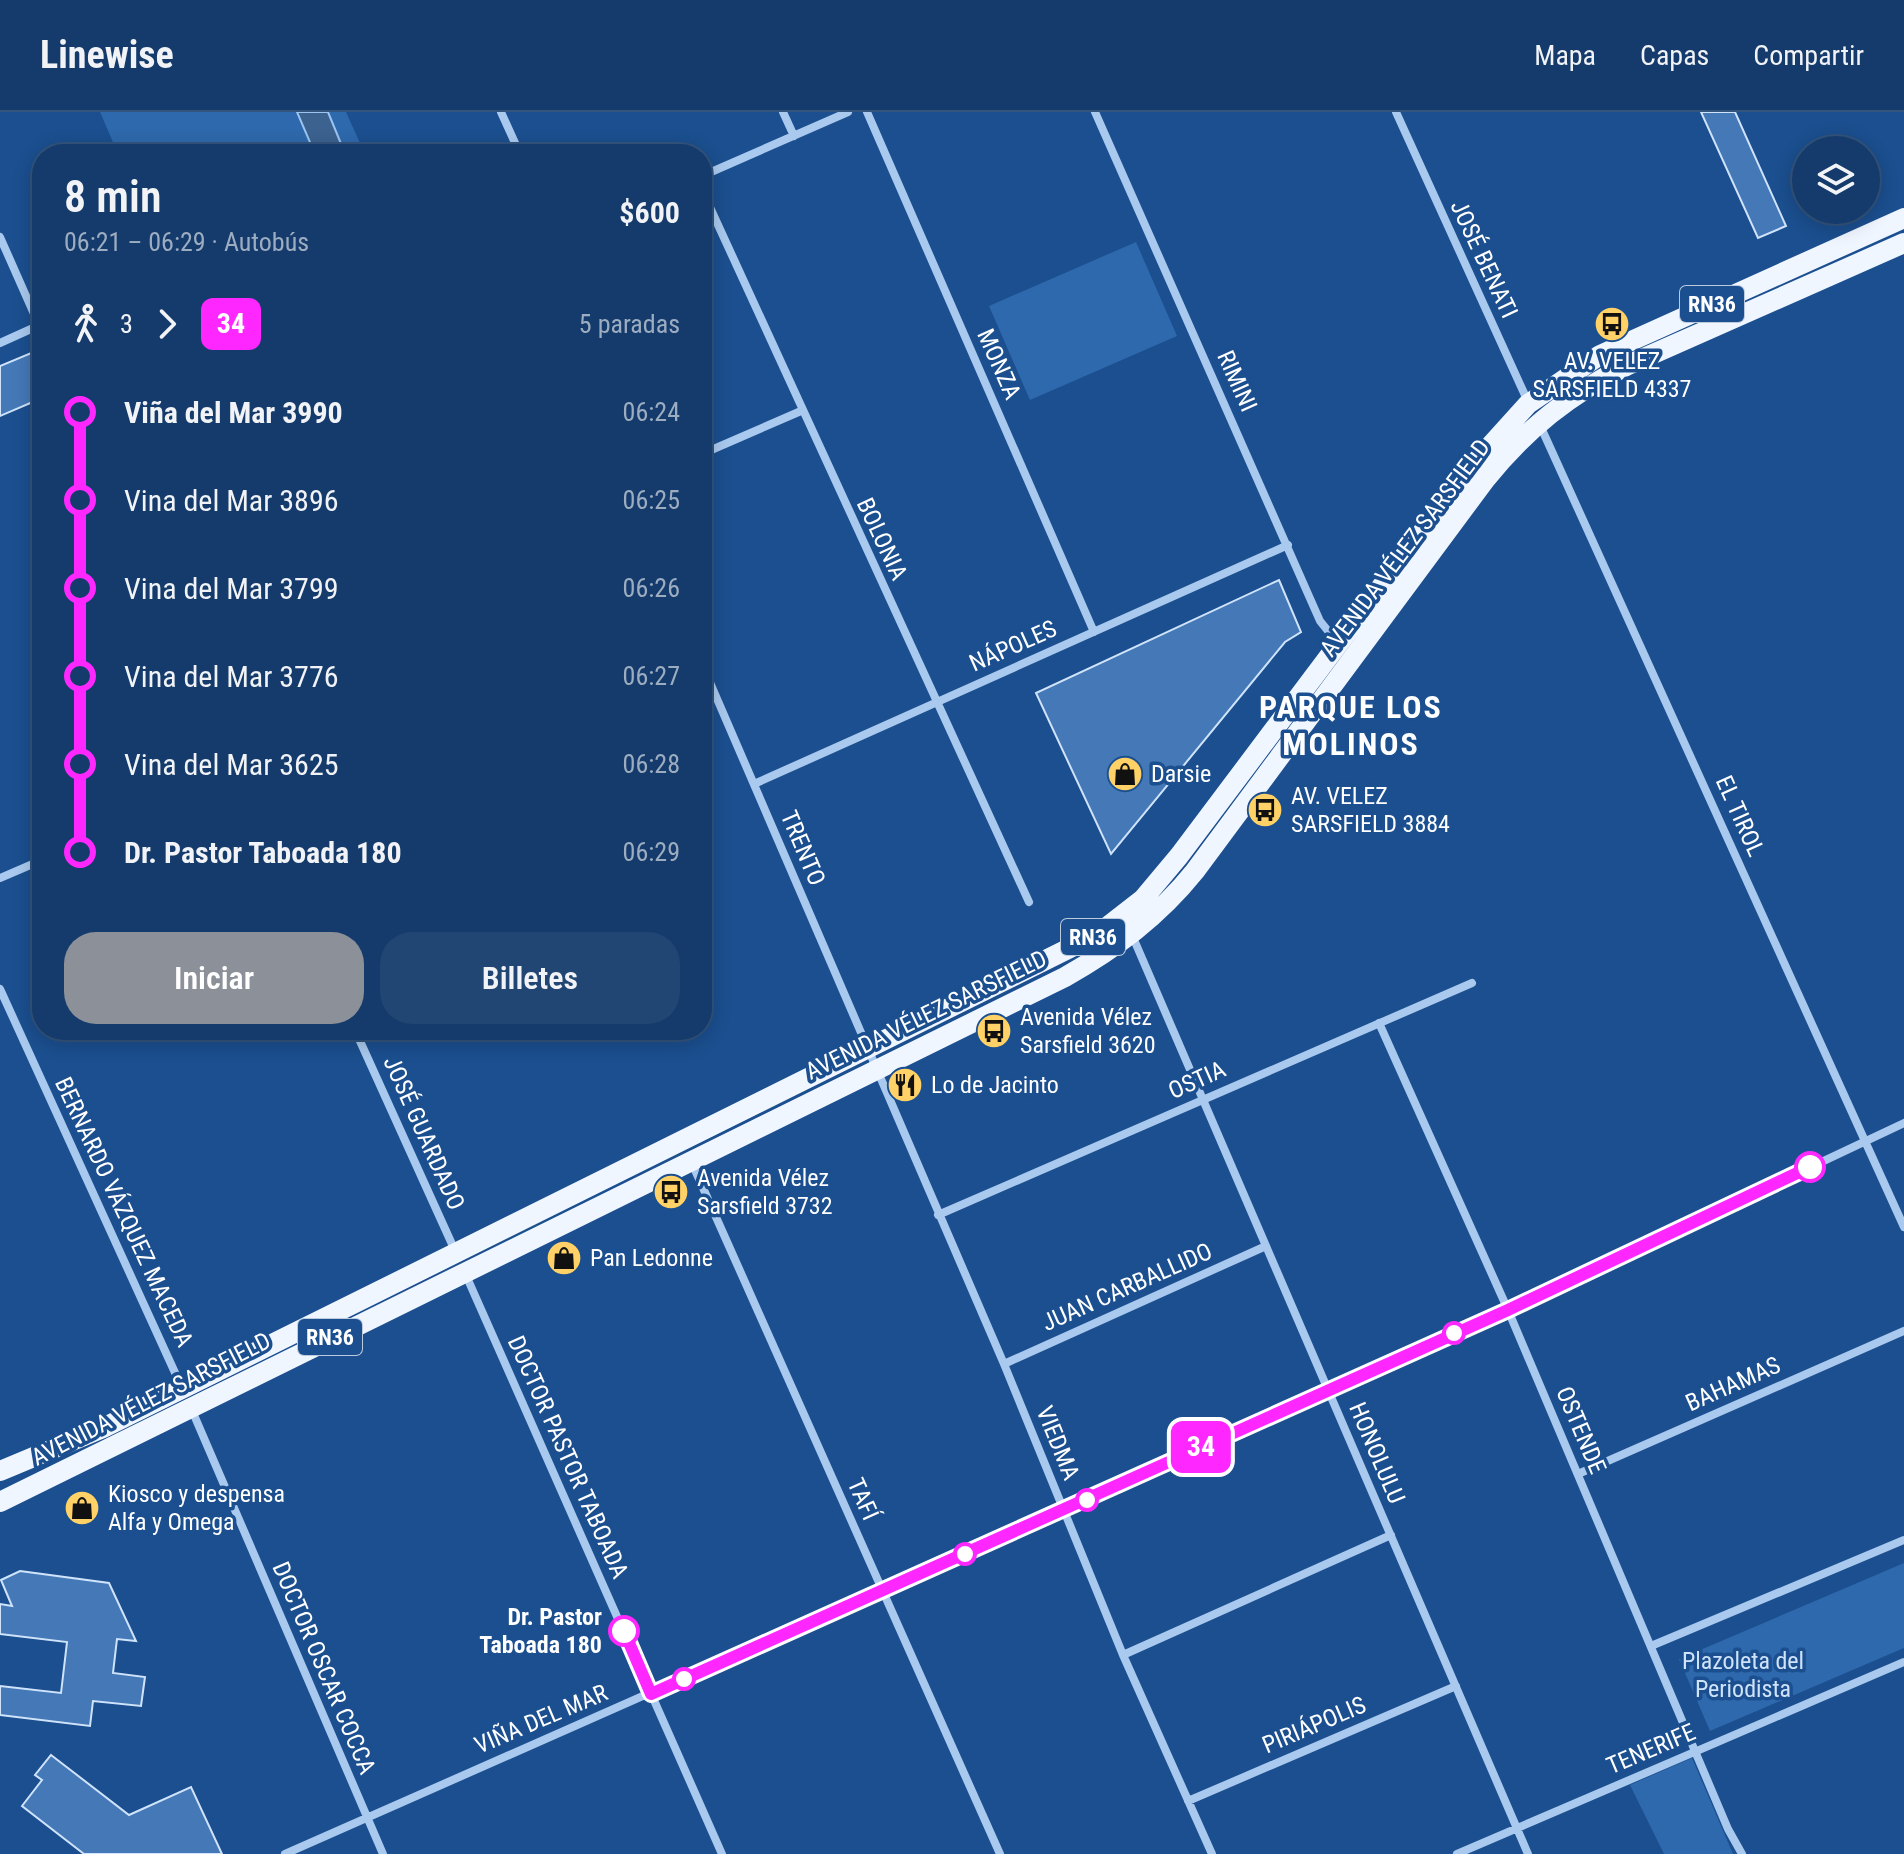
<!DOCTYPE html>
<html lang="es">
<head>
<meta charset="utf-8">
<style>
  body { margin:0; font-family:"Roboto Condensed",sans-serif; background:#214673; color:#f1f3f6; height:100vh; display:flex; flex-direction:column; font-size:30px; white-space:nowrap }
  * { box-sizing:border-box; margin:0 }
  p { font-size:26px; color:#9dadc1 }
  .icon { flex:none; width:44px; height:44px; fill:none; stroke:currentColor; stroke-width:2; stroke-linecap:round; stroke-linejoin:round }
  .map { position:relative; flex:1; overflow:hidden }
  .details { position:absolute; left:32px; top:32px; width:680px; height:896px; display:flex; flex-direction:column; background:#143b6b; border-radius:32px; box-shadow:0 4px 20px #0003,0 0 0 2px #33557e }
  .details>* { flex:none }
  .badge { padding:0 16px; border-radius:12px; font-size:28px; line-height:52px }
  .tools { position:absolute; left:1792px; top:24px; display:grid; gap:16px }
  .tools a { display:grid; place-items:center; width:88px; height:88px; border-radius:50%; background:#143b6b; box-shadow:0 4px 20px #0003,0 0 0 2px #33557e; font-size:40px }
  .map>.badge { position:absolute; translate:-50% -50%; box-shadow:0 0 0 4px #fff }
  .legs { display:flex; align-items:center; gap:12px; height:88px; padding:0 32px; font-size:26px }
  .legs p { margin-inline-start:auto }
  .summary { display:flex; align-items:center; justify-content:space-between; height:136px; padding:0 32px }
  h1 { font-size:44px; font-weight:600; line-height:60px }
  .action { display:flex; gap:16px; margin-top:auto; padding:16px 32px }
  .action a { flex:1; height:92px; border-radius:32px; background:#8c9099; color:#fff; font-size:32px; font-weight:600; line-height:92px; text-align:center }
  .action a+a { background:#214673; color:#f1f3f6 }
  ul { padding:0 32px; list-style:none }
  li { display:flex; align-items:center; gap:28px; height:88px; font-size:30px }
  li i { display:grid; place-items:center; width:12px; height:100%; margin:0 10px; background:currentColor }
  li i::after { content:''; width:20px; height:20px; margin:-10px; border:6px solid; border-radius:50%; background:#143b6b }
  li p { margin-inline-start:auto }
  li:first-child i { background:linear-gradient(#0000 50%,currentColor 0) }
  li:last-child i { background:linear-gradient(currentColor 50%,#0000 0) }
  header { display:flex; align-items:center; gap:48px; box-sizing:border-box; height:112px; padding:0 40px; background:#143b6b; border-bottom:2px solid #33557e }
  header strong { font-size:38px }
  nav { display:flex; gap:44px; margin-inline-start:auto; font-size:28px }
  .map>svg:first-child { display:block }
  .green { fill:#2e69ad }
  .water { fill:#3c6290; stroke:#9cc4f0; stroke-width:2 }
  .building { fill:#4478b7; stroke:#cfe3fa; stroke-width:2 }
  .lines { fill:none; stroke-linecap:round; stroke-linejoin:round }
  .minor { stroke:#a9c9ee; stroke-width:8 }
  .primary { stroke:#f0f6ff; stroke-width:20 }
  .line-1-casing { stroke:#fff; stroke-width:18 }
  .line-1 { stroke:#fe27ff; stroke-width:12 }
  .stop-1-dot { fill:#fff; stroke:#fe27ff; stroke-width:4 }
  .labels { text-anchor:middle; stroke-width:7; stroke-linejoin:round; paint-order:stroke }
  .shield { fill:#1b4f8f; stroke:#bbcadd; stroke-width:2 }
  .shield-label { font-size:22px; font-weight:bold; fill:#fff }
  .street-label { font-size:24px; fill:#fff; stroke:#1b4f8f }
  .poi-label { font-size:24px; fill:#fff; stroke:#1b4f8f; text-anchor:start }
  .stop-label { font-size:24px; font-weight:bold; fill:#fff; stroke:#1b4f8f; text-anchor:end }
  .park-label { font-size:24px; fill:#cfe3fa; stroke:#1b4f8f }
  .district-label { font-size:32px; font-weight:bold; letter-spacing:2px; fill:#fff; stroke:#1b4f8f }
</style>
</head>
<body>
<header>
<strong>Linewise</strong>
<nav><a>Mapa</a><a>Capas</a><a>Compartir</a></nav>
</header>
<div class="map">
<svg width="1904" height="1742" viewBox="0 0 1904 1742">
  <rect width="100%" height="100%" fill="#1b4f8f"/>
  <path class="green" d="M100,0H346L365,42H118Z
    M1136,130L1177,224L1030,288L989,194Z
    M1904,1451V1536L1710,1619L1679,1547Z
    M1692,1646L1733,1742H1664L1630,1673Z"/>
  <path class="water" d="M297,0H328L344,39L315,42Z"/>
  <path class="building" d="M1701,0H1735L1786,114L1758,126Z
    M36,239L42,251V286L0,304V254Z
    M1279,468L1301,520L1285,530L1111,742L1036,581Z
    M20,1459L109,1471L136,1529L117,1527L113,1561L145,1565L141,1594L93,1589L90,1614L0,1603V1574L61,1581L67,1530L0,1522V1492L12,1494L1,1468Z
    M51,1643L129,1703L191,1675L222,1742H84L22,1694L42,1668L35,1663Z"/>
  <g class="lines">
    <path class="minor" d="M501,0L520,42
      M783,0L794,24
      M867,0L1094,520
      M1095,0L1320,509L1337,530
      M1396,0L1529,292
      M702,64L848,0
      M702,78L1029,790
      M0,125L42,220
      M0,231L42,212
      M1539,311L1904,1115
      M702,342L801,299
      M702,552L1004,1252L1123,1543L1212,1742
      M754,672L1288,433
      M0,766L42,748
      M1132,823L1528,1742
      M0,877L182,1276
      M1379,911L1508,1198L1728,1717L1742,1742
      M355,918L456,1141
      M691,1049L1000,1742
      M938,1103L1472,871
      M465,1161L722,1742
      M1004,1252L1266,1134
      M191,1296L383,1742
      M1578,1362L1904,1219
      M1651,1534L1904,1428
      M1123,1543L1391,1423
      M1188,1689L1456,1574
      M285,1742L1064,1398L1327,1276L1508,1198L1904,1011
      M1457,1742L1904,1550"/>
    <path class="primary" d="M0,1359L103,1316L1098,822L1143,787L1179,744L1472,354L1528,292L1600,243L1904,106
      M0,1390L1065,865C1116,836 1158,805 1195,759L1485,368C1526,317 1570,282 1628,253L1904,131"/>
  </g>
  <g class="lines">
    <defs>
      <path id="line-1" d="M624,1519L651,1582L1508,1198L1810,1055"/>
    </defs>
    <use href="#line-1" class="line-1-casing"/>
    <use href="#line-1" class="line-1"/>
  </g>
  <defs>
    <symbol id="bus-disc" viewBox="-11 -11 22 22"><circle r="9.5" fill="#ffd166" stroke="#1b4f8f"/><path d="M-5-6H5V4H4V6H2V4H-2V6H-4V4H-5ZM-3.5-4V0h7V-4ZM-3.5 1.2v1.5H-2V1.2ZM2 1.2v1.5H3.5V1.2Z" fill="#111"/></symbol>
    <symbol id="shop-disc" viewBox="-11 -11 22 22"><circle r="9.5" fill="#ffd166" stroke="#1b4f8f"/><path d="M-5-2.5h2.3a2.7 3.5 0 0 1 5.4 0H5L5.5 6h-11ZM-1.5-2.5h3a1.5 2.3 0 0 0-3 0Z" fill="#111"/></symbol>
    <symbol id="restaurant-disc" viewBox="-11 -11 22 22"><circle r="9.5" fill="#ffd166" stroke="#1b4f8f"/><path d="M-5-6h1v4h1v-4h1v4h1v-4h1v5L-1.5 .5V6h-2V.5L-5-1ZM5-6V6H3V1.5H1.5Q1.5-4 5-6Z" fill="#111"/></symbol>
  </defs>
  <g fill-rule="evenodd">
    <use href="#bus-disc" x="1592" y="192" width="40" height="40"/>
    <use href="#shop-disc" x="1105" y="642" width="40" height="40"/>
    <use href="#bus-disc" x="1245" y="678" width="40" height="40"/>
    <use href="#bus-disc" x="974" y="899" width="40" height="40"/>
    <use href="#restaurant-disc" x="885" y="953" width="40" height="40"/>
    <use href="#bus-disc" x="651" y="1060" width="40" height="40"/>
    <use href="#shop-disc" x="544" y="1126" width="40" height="40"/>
    <use href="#shop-disc" x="62" y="1376" width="40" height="40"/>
  </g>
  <g class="stop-1-dot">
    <circle cx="1810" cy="1055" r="14"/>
    <circle cx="1454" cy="1221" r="10"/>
    <circle cx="1087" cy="1388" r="10"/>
    <circle cx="965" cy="1442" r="10"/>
    <circle cx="624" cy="1519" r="14"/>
    <circle cx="684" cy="1567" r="10"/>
  </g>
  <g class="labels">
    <g class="shield">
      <rect x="1680" y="174" width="64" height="36" rx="6"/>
      <rect x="1061" y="807" width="64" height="36" rx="6"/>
      <rect x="298" y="1207" width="64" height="36" rx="6"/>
    </g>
    <g class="shield-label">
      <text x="1712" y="200">RN36</text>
      <text x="1093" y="833">RN36</text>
      <text x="330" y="1233">RN36</text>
    </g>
    <g class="street-label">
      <text transform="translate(1484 147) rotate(65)" y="8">JOSÉ BENATI</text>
      <text transform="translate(999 252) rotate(66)" y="8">MONZA</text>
      <text transform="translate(1237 269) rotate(66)" y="8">RIMINI</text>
      <text transform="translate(882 427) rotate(65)" y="8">BOLONIA</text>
      <text transform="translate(1405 436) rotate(-53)" y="8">AVENIDA VÉLEZ SARSFIELD</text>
      <text transform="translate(1013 534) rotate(-24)" y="8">NÁPOLES</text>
      <text transform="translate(1740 704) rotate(66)" y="8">EL TIROL</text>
      <text transform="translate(803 736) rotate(67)" y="8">TRENTO</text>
      <text transform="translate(926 903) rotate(-26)" y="8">AVENIDA VÉLEZ SARSFIELD</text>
      <text transform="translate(1197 968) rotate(-24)" y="8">OSTIA</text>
      <text transform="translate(424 1021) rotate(66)" y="8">JOSÉ GUARDADO</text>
      <text transform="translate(124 1100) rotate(65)" y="8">BERNARDO VÁZQUEZ MACEDA</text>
      <text transform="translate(1127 1175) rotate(-24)" y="8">JUAN CARBALLIDO</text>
      <text transform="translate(1733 1272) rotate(-24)" y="8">BAHAMAS</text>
      <text transform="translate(151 1287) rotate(-27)" y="8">AVENIDA VÉLEZ SARSFIELD</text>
      <text transform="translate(1581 1318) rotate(67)" y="8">OSTENDE</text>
      <text transform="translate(1058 1331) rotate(68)" y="8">VIEDMA</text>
      <text transform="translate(1377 1341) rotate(67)" y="8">HONOLULU</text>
      <text transform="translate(568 1345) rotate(66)" y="8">DOCTOR PASTOR TABOADA</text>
      <text transform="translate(863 1387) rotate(66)" y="8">TAFÍ</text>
      <text transform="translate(324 1556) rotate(67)" y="8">DOCTOR OSCAR COCCA</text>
      <text transform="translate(541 1607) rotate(-23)" y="8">VIÑA DEL MAR</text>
      <text transform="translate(1314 1613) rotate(-23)" y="8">PIRIÁPOLIS</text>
      <text transform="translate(1651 1637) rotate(-23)" y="8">TENERIFE</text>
    </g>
    <g class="poi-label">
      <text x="1612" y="257" text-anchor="middle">AV. VELEZ<tspan x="1612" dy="28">SARSFIELD 4337</tspan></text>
      <text x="1151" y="670">Darsie</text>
      <text x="1291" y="692">AV. VELEZ<tspan x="1291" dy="28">SARSFIELD 3884</tspan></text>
      <text x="1020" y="913">Avenida Vélez<tspan x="1020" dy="28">Sarsfield 3620</tspan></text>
      <text x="931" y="981">Lo de Jacinto</text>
      <text x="697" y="1074">Avenida Vélez<tspan x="697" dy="28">Sarsfield 3732</tspan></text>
      <text x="590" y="1154">Pan Ledonne</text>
      <text x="108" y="1390">Kiosco y despensa<tspan x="108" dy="28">Alfa y Omega</tspan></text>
    </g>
    <g class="stop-label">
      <text x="602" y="1513">Dr. Pastor<tspan x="602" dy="28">Taboada 180</tspan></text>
    </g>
    <g class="park-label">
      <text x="1743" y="1557">Plazoleta del<tspan x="1743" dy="28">Periodista</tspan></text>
    </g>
    <g class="district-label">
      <text x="1351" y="606">PARQUE LOS<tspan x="1351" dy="37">MOLINOS</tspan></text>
    </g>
  </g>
</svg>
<div class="tools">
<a><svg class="icon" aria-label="layers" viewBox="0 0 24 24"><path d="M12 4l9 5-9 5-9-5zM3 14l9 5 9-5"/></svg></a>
</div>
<b class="badge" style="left:1201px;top:1335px;background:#fe27ff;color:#fff">34</b>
<section class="details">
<div class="summary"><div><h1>8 min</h1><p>06:21 – 06:29 · Autobús</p></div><b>$600</b></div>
<div class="legs"><svg class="icon" aria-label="walk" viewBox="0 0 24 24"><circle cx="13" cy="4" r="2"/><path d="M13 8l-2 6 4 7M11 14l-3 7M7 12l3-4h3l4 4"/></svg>3<svg class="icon" aria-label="forward" viewBox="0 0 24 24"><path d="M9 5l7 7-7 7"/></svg><b class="badge" style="background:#fe27ff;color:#fff">34</b><p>5 paradas</p></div>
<ul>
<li><i style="color:#fe27ff"></i><b>Viña del Mar 3990</b><p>06:24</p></li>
<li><i style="color:#fe27ff"></i><span>Vina del Mar 3896</span><p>06:25</p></li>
<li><i style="color:#fe27ff"></i><span>Vina del Mar 3799</span><p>06:26</p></li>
<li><i style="color:#fe27ff"></i><span>Vina del Mar 3776</span><p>06:27</p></li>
<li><i style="color:#fe27ff"></i><span>Vina del Mar 3625</span><p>06:28</p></li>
<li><i style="color:#fe27ff"></i><b>Dr. Pastor Taboada 180</b><p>06:29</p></li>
</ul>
<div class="action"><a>Iniciar</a><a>Billetes</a></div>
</section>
</div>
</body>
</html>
